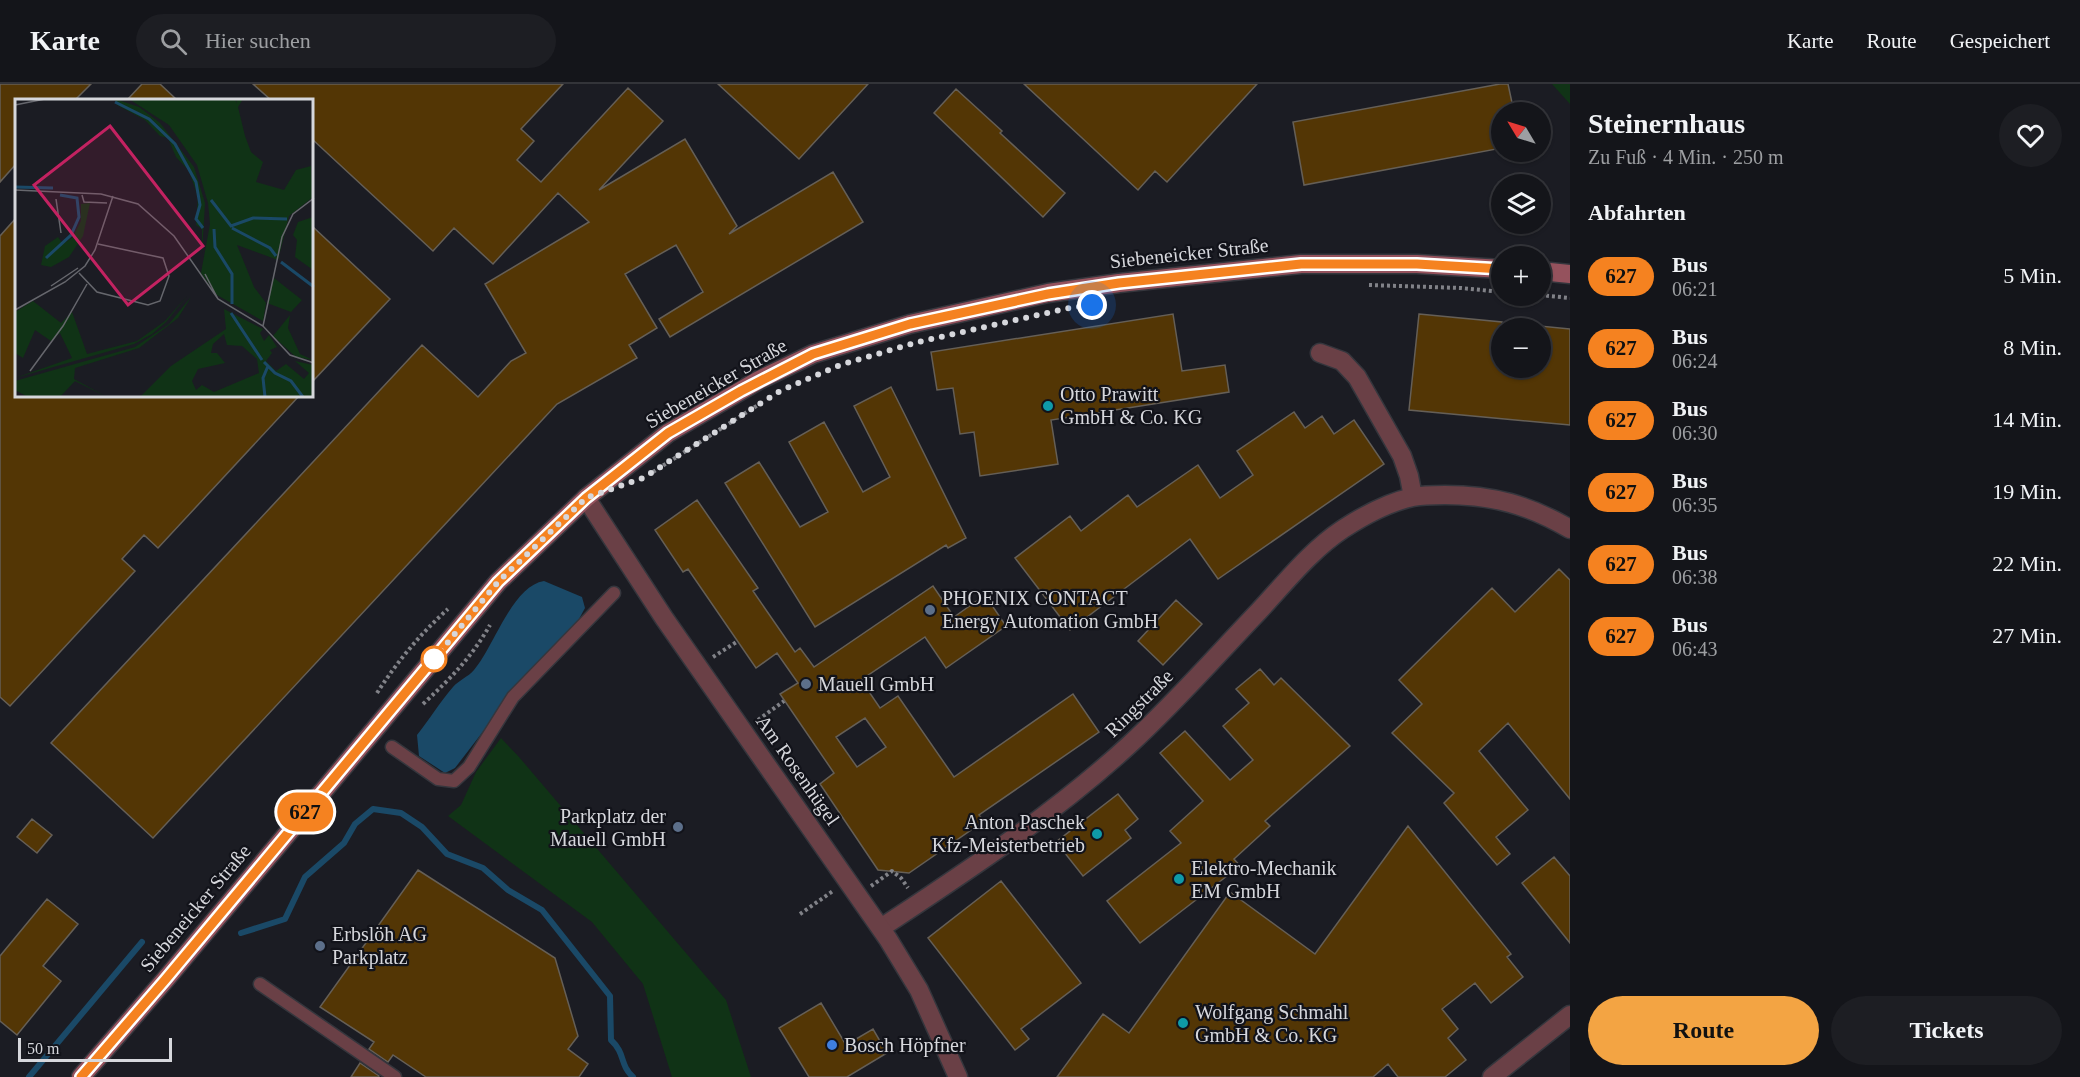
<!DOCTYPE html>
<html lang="de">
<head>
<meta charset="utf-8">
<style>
  body { margin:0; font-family:"Times New Roman",serif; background:#1d1e23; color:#f1f3f6; height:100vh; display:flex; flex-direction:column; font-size:22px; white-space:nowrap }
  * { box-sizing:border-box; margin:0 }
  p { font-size:20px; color:#9d9fa2 }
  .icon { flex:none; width:33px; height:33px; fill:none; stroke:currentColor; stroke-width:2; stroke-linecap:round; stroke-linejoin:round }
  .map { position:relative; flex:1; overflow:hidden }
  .side { display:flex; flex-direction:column; background:#14151a; width:510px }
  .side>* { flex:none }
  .badge { padding:0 12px; border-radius:20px; font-size:21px; line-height:39px }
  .needle { width:39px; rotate:308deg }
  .buttons { position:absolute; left:1491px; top:18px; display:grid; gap:12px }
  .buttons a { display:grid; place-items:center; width:60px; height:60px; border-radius:50%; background:#14151a; box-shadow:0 2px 4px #0004,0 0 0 2px #333439; font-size:30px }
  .scale { position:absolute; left:18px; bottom:15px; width:154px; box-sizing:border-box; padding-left:6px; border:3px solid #d6d7dc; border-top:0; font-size:16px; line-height:21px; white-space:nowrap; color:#d6d7dc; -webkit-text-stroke:4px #12131a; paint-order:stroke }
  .you { position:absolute; width:30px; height:30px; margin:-15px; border:4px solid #fff; border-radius:50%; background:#1a73e8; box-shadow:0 0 0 9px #1a73e833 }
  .map>.badge { position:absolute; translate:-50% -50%; box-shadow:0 0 0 3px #fff }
  h2 { padding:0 18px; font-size:22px; line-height:54px }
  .round { display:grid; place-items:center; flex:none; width:63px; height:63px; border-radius:32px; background:#1d1e23 }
  .headline { display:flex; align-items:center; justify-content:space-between; height:102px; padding:0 18px }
  h1 { font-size:28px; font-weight:700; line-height:45px }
  .button { display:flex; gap:12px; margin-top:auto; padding:12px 18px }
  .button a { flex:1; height:69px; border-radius:36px; background:#f3a443; color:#111; font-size:24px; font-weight:700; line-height:69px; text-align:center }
  .button a+a { background:#1d1e23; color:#f1f3f6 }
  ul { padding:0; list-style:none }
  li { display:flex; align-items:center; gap:18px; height:72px; padding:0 18px }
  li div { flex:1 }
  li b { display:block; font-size:22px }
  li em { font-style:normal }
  li .badge { min-width:66px; font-weight:700; text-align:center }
  header { display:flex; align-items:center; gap:36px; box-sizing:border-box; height:84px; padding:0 30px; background:#14151a; border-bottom:2px solid #333439 }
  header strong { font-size:28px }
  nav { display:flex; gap:33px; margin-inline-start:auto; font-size:21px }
  .search { width:420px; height:54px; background:#1d1e23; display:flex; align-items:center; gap:15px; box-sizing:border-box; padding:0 21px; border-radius:33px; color:#9d9fa2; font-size:22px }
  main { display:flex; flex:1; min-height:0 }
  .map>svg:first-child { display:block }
  .green { fill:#103316 }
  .water { fill:#1a4967 }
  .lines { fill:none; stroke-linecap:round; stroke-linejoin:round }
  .stream { stroke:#1a4967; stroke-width:6 }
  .building { fill:#533605; stroke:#655f57; stroke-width:1.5; fill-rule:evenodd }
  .service-casing { stroke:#35363d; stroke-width:15 }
  .minor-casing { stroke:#35363d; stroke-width:21 }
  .tertiary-casing { stroke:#35363d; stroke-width:21 }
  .secondary-casing { stroke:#35363d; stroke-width:21 }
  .path { stroke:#818288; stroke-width:4; stroke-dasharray:3 3; stroke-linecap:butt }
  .service { stroke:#6a4046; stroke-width:12 }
  .minor { stroke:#6a4046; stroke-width:18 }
  .tertiary { stroke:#6a4046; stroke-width:18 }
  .secondary { stroke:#95525d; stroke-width:18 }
  .line-casing { stroke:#fff; stroke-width:14 }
  .line { stroke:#f58220; stroke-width:9 }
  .walk { stroke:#d6d7dc; stroke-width:6; stroke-dasharray:0 10.8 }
  .culture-dot { fill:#0f9aa8; stroke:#12131a; stroke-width:2 }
  .service-dot { fill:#5c6f8a; stroke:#12131a; stroke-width:2 }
  .stop-dot { fill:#fff; stroke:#f58220; stroke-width:3 }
  .shop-dot { fill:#3f7fe0; stroke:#12131a; stroke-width:2 }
  .labels { text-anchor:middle; stroke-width:4.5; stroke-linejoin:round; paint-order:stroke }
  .street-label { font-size:20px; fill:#d6d7dc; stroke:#12131a }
  .poi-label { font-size:20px; fill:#d6d7dc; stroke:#12131a; text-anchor:start }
  .inset-river { fill:none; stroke:#1a4967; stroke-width:3 }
  .inset-road { fill:none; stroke:#66676d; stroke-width:1.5 }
  .view { fill:#c32261; fill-opacity:0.15; stroke:#c32261; stroke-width:3 }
  .inset-edge { fill:none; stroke:#d6d7dc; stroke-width:3 }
</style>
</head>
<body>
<header>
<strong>Karte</strong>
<div class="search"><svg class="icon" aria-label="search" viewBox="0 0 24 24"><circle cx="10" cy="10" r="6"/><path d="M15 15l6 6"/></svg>Hier suchen</div>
<nav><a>Karte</a><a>Route</a><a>Gespeichert</a></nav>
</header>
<main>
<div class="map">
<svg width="1570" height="993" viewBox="0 0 1570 993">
  <rect width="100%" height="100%" fill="#1b1c23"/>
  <path class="green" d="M1552,0H1570V20Z
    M501,654L519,673L726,916L751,993H672L643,900L592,838L448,732L461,721L476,688Z"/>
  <path class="water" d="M544,497L582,513L585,524L579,535L508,615L455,684L445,689L419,672L417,651C429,636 440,618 453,603C459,596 468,593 474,586C494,563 512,502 544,497Z"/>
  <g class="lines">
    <path class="stream" d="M241,849L285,835L305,793L344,759L355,740L373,725L401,729L422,743L447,770L483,784L508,806L542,826L610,912L611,956C626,970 619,980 633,993
      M29,993L142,858"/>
  </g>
  <path class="building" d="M0,0H91L75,16H16V80L0,98Z
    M142,0H160L177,16H127Z
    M253,0H563L521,45L534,57L517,76L541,98L628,4L663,37L599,106L685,55L737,142L729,150L833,88L863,138L670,253L659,235L703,208L676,161L625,190L657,244L629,261L637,274L557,320L153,754L51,659L422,261L478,313L511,277L526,269L485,200L589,138L558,109L493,180L454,144L433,167L312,55V16H271Z
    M718,0H868L799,75Z
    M1024,0H1257L1167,98L1155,87L1138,106Z
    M1500,0H1508L1514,28H1502V64L1304,101L1293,38Z
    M956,5L1002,47L1000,49L1065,109L1043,133L934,29Z
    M16,134V312H299L158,464L144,451L122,475L135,487L10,622L0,613V152Z
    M312,142L390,215L312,298Z
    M1173,230L1182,287L1225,281L1229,308L1051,336L1058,380L980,392L974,348L960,350L953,304L937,306L931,268Z
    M1419,230L1502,238V284H1540V242L1570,245V341L1409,326Z
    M891,303L966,454L948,464L946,461L815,543L725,399L759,378L800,443L828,428L789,358L824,338L863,408L890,393L854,322Z
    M1294,328L1305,344L1322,332L1334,350L1354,336L1384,380L1218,495L1190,455L1070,546L1015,474L1070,432L1081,447L1128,411L1137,423L1198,381L1220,414L1253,391L1237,367Z
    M697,416L758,504L753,507L795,568L800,564L814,583L933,502L954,533L985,511L1006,542L946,584L925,553L861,596L880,624L898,612L954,693L1073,610L1099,648L979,731L984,737L909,789L878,786L820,700L834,689L780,610L798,599L777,569L756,584L688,485L683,488L655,446ZM865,634L886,663L857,683L836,653Z
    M1559,485L1570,496V715L1508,639L1479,667L1528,726L1496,753L1510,770L1497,781L1444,719L1454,709L1392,649L1422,620L1399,596L1492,504L1515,528Z
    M1176,516L1202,540L1163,581L1138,557Z
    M1260,585L1274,601L1281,594L1350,662L1265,737L1270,742L1234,775L1240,782L1140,859L1107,817L1181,759L1170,747L1203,717L1160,669L1185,647L1230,696L1253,676L1223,642L1249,619L1236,605Z
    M1118,710L1138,735L1125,746L1131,754L1083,792L1056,758Z
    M32,735L52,751L37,769L17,753Z
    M1408,742L1511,870L1507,873L1523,893L1491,919L1475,899L1442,925L1458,945L1448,954L1466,976L1445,993H1398L1388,980L1373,993H1057L1103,930L1129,949L1230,808L1315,870Z
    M1554,773L1570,792V859L1522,799Z
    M418,786L555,874L578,952L568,965L588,980L579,993H426L393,971L388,978L369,965L374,958L320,923Z
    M1001,797L1081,899L1021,945L1029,955L1015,966L928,854Z
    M47,815L78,840L43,882L61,897L17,951L0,937V872Z
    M821,919L846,961L873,945L887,969L847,993H809L779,944Z
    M360,979L379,992L378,993H351Z"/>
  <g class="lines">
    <defs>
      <path id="service" d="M392,663L438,695L454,697L469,683L513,613L614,509
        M260,900L395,993"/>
      <path id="minor" d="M1320,269L1342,277L1357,293L1402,372L1409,392L1413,413
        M881,844C967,787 1053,731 1129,661C1175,619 1216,572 1259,527C1285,499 1311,466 1343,445C1363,432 1389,418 1413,413C1423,411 1435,411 1445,411C1493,411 1529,421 1570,445
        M1492,993L1570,931"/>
      <path id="tertiary" d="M586,414L664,534L888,855L919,906L958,993"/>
      <path id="secondary" d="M1540,187L1570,190
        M81,993L165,896L498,498L586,414L668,349L759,296L813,270L910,240L1048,209L1119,199L1301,180H1417L1502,185"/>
    </defs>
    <use href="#service" class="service-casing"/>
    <use href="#minor" class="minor-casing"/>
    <use href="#tertiary" class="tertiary-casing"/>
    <use href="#secondary" class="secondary-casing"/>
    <path class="path" d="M1369,201L1461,204L1502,208
      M1540,211L1570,214
      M653,388L758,321
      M713,573L738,557
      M377,609C397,578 420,550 448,525
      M423,620C451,594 471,574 490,541
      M758,636L784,617
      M871,802L892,787L901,794L908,804
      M800,830L833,807"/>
    <use href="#service" class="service"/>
    <use href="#minor" class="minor"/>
    <use href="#tertiary" class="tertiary"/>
    <use href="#secondary" class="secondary"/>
  </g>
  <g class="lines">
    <defs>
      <path id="line" d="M81,993L165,896L498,498L586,414L668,349L741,307L813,270L910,240L1048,210L1119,199L1301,180H1417L1502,185"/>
    </defs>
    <use href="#line" class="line-casing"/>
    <use href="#line" class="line"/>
    <path class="walk" d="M434,575L498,498L586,414L643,394L780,307L840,281L918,258L1069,224L1092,221"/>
  </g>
  <g class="culture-dot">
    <circle cx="1048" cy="322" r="6"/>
    <circle cx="1097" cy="750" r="6"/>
    <circle cx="1179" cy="795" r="6"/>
    <circle cx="1183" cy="939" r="6"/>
  </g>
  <g class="service-dot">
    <circle cx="930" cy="526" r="6"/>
    <circle cx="806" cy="600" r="6"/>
    <circle cx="678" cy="743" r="6"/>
    <circle cx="320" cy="862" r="6"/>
  </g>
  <circle class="stop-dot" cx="434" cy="575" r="12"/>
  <circle class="shop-dot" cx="832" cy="961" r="6"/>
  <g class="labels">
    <g class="street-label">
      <text transform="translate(1189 169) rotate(-6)" y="7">Siebeneicker Straße</text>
      <text transform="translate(716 299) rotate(-30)" y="7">Siebeneicker Straße</text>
      <text transform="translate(1139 619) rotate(-45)" y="7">Ringstraße</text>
      <text transform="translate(798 686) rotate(55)" y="7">Am Rosenhügel</text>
      <text transform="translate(195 824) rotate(-50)" y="7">Siebeneicker Straße</text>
    </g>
    <g class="poi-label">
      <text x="1060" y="317">Otto Prawitt<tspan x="1060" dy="23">GmbH &amp; Co. KG</tspan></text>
      <text x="942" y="521">PHOENIX CONTACT<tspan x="942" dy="23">Energy Automation GmbH</tspan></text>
      <text x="818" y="607">Mauell GmbH</text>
      <text x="666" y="739" text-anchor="end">Parkplatz der<tspan x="666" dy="23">Mauell GmbH</tspan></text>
      <text x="1085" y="745" text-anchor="end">Anton Paschek<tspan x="1085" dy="23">Kfz-Meisterbetrieb</tspan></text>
      <text x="1191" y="791">Elektro-Mechanik<tspan x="1191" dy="23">EM GmbH</tspan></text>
      <text x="332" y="857">Erbslöh AG<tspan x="332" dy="23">Parkplatz</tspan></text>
      <text x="1195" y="935">Wolfgang Schmahl<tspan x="1195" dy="23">GmbH &amp; Co. KG</tspan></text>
      <text x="844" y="968">Bosch Höpfner</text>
    </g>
  </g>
  <g transform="translate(15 15)">
    <rect width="298" height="298" fill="#1b1c23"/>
    <path d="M100,0L124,8L145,24L179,68L190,104L187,155V130L181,126L183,98L174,72L161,58L153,39L145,37L130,21L102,6ZM114,0H220L222,5L221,0H228L223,8L230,37L236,53L248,63L241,83L269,91L281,71L296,67L298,98L274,117L263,161L222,146L239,188L251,204L248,222L202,196L186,174L195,125L193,104L182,66L154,26ZM75,104L68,137L54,158L36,168L26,166L30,147L43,138L48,145L58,138L66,122V105ZM298,118V171L280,158L282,141L278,136L283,123ZM259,179L287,201L276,213L252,204ZM172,197L151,223L137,235L119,245L0,279L57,259L45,234L36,242L20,231L8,259L0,254V213L18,202L46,224L57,213L72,255L122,242L150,222ZM176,198L163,219L124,249L60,269L59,280L92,298L60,282L45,298H13L0,291V282L120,248L154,225ZM209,210L248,230L245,234L249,242L254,236L262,248L255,251L257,254L251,262L261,272L271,265L289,280L294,274L280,262L298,266V298H125L156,267L211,230ZM209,235L212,246L227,247L242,260L244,274L199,293L187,286L181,291L177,282L183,270L210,264L202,254H196L198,245ZM275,216L273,229L285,255L298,261L281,258L258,237Z" fill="#103316" fill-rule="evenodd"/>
    <path class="inset-river" d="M100,3L134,20L160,45L181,83L185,106L181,120L188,129M0,88L38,89M196,101L216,127L238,119L272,120M217,129L255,149L261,157M199,130L200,148L217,175V205M31,159L56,136L64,118L62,99L45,96M266,163L299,188M216,214L247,261M249,263L260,274L276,282L288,298M250,298L248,279L253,267"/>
    <path class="inset-road" d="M0,6L30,0M0,91L86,95L123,105L159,137L203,200L248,227L275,256L299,264M67,96L69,103L92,104M41,100L46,134M64,174L82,193L133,206L145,202L154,177L148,159L83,145M190,175L203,200M36,187L63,169M0,211L50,183L70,167L80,151L98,97M248,227L267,138L278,115L299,99M15,272L48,227L72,185"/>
    <path class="view" d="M95,27L188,147L113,206L19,86Z"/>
    <rect width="298" height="298" class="inset-edge"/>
  </g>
</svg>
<div class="buttons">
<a><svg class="needle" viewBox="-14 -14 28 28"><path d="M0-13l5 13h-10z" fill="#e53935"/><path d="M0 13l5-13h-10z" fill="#9d9fa2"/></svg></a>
<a><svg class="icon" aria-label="layers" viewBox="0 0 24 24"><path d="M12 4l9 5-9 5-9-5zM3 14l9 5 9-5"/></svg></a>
<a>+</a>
<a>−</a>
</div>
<div class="scale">50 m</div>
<div class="you" style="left:1092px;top:221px"></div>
<b class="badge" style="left:305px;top:728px;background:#f58220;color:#111">627</b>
</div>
<section class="side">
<div class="headline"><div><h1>Steinernhaus</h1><p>Zu Fuß · 4 Min. · 250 m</p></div><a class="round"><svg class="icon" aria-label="heart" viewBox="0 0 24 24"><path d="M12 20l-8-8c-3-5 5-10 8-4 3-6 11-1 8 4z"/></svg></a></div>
<h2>Abfahrten</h2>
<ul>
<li><span class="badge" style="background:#f58220;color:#111">627</span><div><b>Bus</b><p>06:21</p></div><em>5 Min.</em></li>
<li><span class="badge" style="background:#f58220;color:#111">627</span><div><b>Bus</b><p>06:24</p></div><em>8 Min.</em></li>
<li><span class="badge" style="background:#f58220;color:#111">627</span><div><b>Bus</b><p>06:30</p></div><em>14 Min.</em></li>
<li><span class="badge" style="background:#f58220;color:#111">627</span><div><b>Bus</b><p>06:35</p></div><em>19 Min.</em></li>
<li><span class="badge" style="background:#f58220;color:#111">627</span><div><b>Bus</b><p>06:38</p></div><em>22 Min.</em></li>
<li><span class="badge" style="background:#f58220;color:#111">627</span><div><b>Bus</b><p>06:43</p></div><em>27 Min.</em></li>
</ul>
<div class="button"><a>Route</a><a>Tickets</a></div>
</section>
</main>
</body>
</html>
